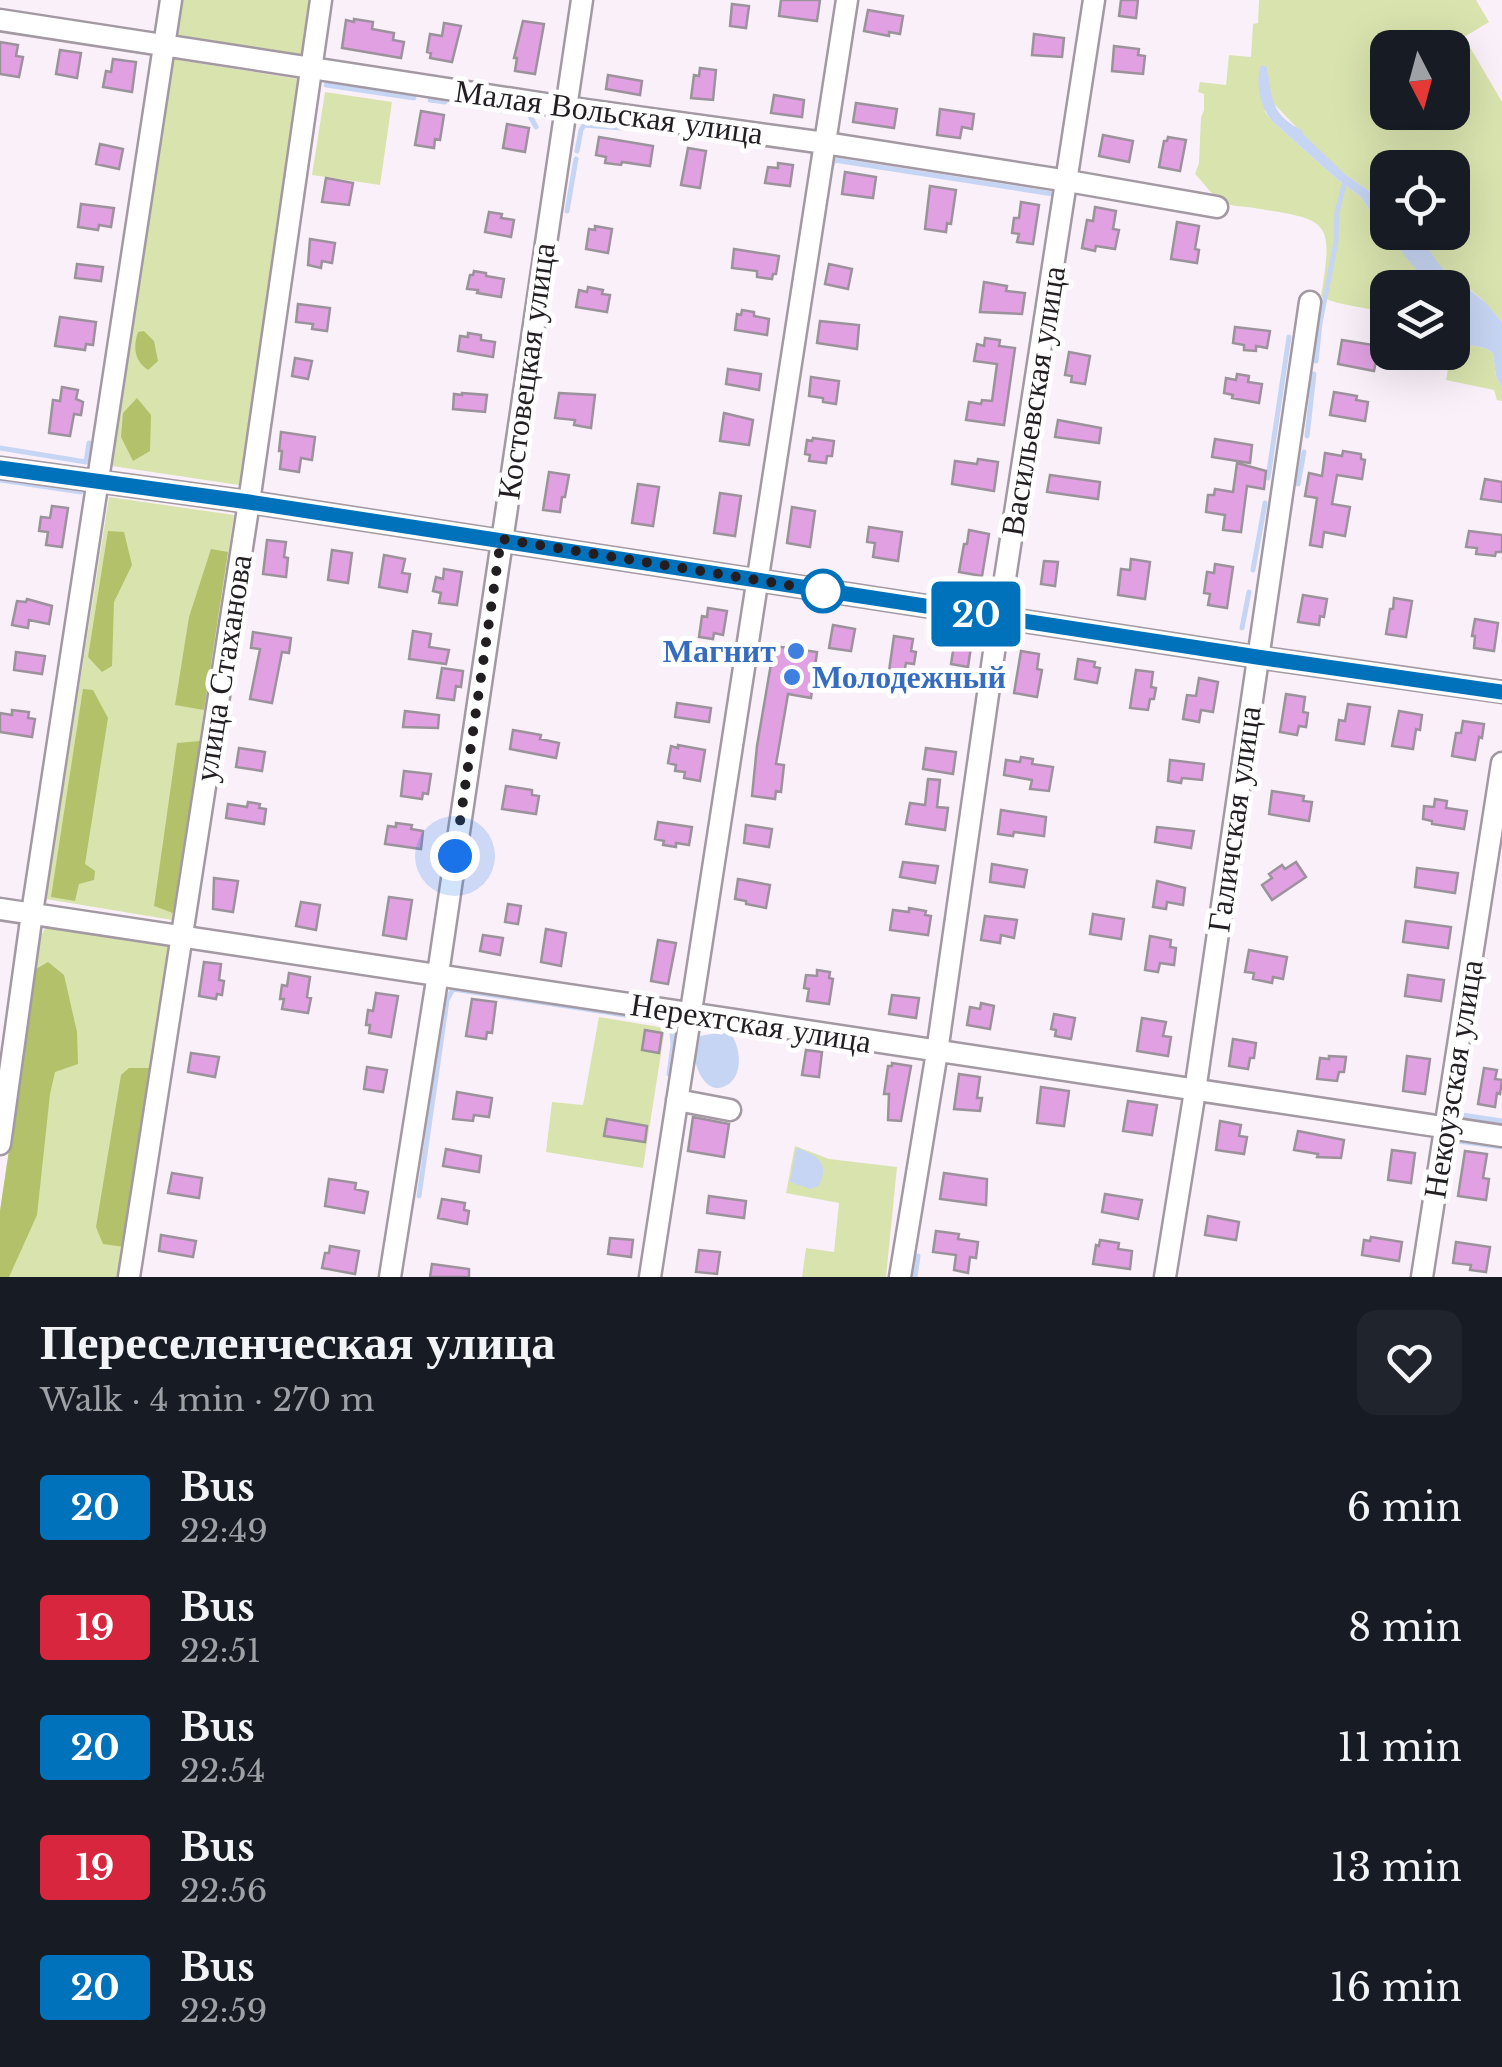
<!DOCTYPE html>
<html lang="en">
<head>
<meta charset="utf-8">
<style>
  body { margin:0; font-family:"Libre Baskerville",serif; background:#20242c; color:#f1f3f6; height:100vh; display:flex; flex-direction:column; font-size:38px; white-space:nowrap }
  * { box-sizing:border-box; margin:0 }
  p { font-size:32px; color:#9ea1a6 }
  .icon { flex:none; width:55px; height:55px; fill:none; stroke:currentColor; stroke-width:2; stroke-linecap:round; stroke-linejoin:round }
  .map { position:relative; height:1277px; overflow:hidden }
  .drawer { display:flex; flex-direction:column; background:#171b24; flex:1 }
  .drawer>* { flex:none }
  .badge { padding:0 20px; border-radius:8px; font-size:35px; line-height:65px }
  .needle { width:65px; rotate:174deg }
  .fabs { position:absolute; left:1370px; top:30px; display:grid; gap:20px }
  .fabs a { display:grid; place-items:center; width:100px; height:100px; border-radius:20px; background:#171b24; box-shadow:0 10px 40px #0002; font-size:50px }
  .you { position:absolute; width:50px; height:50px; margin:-25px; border:8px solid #fff; border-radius:50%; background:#1a73e8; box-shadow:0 0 0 15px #1a73e833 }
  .map>.badge { position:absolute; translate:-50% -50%; box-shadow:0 0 0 5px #fff }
  .round { display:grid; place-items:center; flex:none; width:105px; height:105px; border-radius:20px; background:#20242c }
  .overview { display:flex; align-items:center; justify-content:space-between; height:170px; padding:0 40px }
  h1 { font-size:48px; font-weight:700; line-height:75px }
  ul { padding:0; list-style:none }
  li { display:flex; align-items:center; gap:30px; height:120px; padding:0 40px }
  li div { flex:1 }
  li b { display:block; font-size:38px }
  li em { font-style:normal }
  li .badge { min-width:110px; font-weight:700; text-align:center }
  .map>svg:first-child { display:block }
  .green { fill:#d9e3ae; fill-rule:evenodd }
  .forest { fill:#b2c16a }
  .water { fill:#c6d5f3 }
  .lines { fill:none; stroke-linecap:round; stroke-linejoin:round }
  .stream { stroke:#c6d5f3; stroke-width:5 }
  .building { fill:#e0a0e1; stroke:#9b929b; stroke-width:2.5 }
  .minor-casing { stroke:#a299a2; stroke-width:25 }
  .minor { stroke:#fff; stroke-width:20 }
  .line-casing { stroke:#fff; stroke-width:22 }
  .line { stroke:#0072bc; stroke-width:15 }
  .walk { stroke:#221e22; stroke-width:10; stroke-dasharray:0 18 }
  .stop-dot { fill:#fff; stroke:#0072bc; stroke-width:5 }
  .shop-dot { fill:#3f7fe0; stroke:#fff; stroke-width:4 }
  .labels { text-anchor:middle; stroke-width:10; stroke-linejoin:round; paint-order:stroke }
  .street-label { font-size:32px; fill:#221e22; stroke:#fff }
  .shop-label { font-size:32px; font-weight:bold; fill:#366cbe; stroke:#fff; text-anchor:end }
</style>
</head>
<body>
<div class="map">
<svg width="1502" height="1277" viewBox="0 0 1502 1277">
  <rect width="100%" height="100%" fill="#faf0fa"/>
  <path class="green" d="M180,0H310L302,55L175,35Z
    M1259,0H1476L1489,22L1464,37L1502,102V322L1482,299L1441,267L1408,233L1452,232V168H1388L1387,211L1375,195L1346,175L1327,159L1273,103L1270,96L1267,67L1265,112L1272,121L1337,179L1361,197L1375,218L1382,223L1388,232L1393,236L1396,246L1403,250L1407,259L1440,287L1388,288L1387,315C1366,305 1338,307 1321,296C1334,219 1329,220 1254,208C1245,206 1230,207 1223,202C1213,197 1203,182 1195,174L1199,163L1201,117L1204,110V94L1198,92L1200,82L1226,85L1229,55L1251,57L1253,24L1258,23ZM1388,48H1452V112H1388Z
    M172,59L299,79L239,485L112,466Z
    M325,92L392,102L380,185L312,175Z
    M1453,342L1485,348L1493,353L1496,376L1502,388V401L1497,400L1494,390L1446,380L1451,353L1452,352Z
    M109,497L234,515L172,920L46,899Z
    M46,927L168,945L120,1277H0V1211L40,937Z
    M599,1017L665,1028L643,1168L546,1152L552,1102L583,1105Z
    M795,1146L829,1159L897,1167L886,1277H802L806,1248L834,1252L839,1203L786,1193Z"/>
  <path class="forest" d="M144,331L154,341L158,361L148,370C134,360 133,348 138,332Z
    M137,398L151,415L150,451L133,461L121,437L123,413Z
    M108,531L124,532L132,565L114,602L112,666L102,672L88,657Z
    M211,549L228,552L204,710L175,705L189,617Z
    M83,689L93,690L108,718L85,864L95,871L94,880L79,884L75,901L51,897Z
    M200,741L173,913L154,906L177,743Z
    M48,962L64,975L77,1032L78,1064L55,1072L50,1094L37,1215L9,1277H0V1211L36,969Z
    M129,1068H150L124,1247L103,1244L96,1227L121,1075Z"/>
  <path class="water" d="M1261,65L1267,67C1272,96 1270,115 1302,130L1303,134L1346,175L1375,195L1387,211V229L1375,218L1361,197L1337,179L1272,121C1260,106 1255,83 1261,65Z
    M1390,233H1408L1431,252C1441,272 1463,284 1479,297C1488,304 1495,314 1502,322V388L1496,376L1493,353L1485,348L1453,342L1452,288C1425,288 1402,254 1390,233Z
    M728,1031C741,1043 745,1077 725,1086C706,1096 693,1066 695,1051C696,1046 698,1041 700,1036Z
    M798,1148C820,1157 829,1163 819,1186L810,1189L790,1182L796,1150Z"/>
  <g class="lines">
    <path class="stream" d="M326,85L414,98
      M430,100L445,102
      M466,105L529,114L536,127
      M577,151L581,130L584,125L622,128
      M830,170L834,160L1053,194
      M567,211L576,159
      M1316,361L1320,323L1336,242L1337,212L1344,185
      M1307,436L1314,374
      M0,448L86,462L89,443
      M1268,478L1289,337
      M0,480L81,492
      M1298,484L1304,452
      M1253,570L1265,503
      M1242,628L1249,592
      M1462,1115L1502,1121
      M1458,1141L1502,1147
      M419,1196L447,1000L453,989L671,1022L673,1045L669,1074
      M915,1277L918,1256"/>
  </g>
  <path class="building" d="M781,0H820L817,21L779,16Z
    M1121,0H1138L1136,18L1119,16Z
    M732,4L749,6L746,28L730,26Z
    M868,10L903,16L900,34L889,32V36L864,31Z
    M354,19L373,22L372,29L394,33L393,40L404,42L401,58L342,48L346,20L354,22Z
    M523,21L544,24L535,74L515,71L517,58H514Z
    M444,23L461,26L452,62L430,58L431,53L427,52L430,34L442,36Z
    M1034,34L1064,38L1062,57L1032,55Z
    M0,42L18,45L16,56L23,57L19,77L0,74Z
    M1114,46L1139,49L1138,55L1145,56L1143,74L1112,71Z
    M60,50L81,53L77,78L56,74Z
    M113,59L136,62L132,92L103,87L106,71L111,72Z
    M700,68L716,70L713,100L691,98L694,75L699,76Z
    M608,75L642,81L640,95L606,89Z
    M774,95L804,100L802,117L771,113Z
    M856,103L897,109L894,128L853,122Z
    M940,109L974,114L972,129L962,127L960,138L937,135Z
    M421,111L444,115L440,140L435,139L434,148L415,145Z
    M507,124L529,128L525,152L503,148Z
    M1103,135L1133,141L1129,162L1099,156Z
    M599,137L653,146L650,166L622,162L621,165L605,163L606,157L596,155Z
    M1168,137L1186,140L1180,171L1159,167L1164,141H1167Z
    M100,144L123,149L119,169L96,164Z
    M688,148L706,151L700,188L681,185Z
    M778,163L793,165L790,186L765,183L768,167L778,168Z
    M845,172L876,177L873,198L842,194Z
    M326,178L353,183L349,205L322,202Z
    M930,186L956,190L951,224L947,223L946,232L925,229Z
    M1021,202L1039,205L1033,244L1017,242L1019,234L1012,233L1014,218H1019Z
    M81,204L114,208L111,227L99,225L98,230L78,227Z
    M1095,207L1116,211L1113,229L1119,230L1115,249L1096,246L1095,251L1082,248L1087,220L1093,221Z
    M489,212L502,214L501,218L514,220L511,237L485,232Z
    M1177,222L1199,226L1195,249L1199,250L1197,263L1171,259Z
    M595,226L612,229L608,253L586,249L589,229L595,230Z
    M310,239L335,243L332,263L322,261L321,268L308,265Z
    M734,249L779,256L776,274H773L772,279L757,277V271L732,268Z
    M77,264L103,267L101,281L75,278Z
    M829,264L852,269L848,289L825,284Z
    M474,271L486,273V276L504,279L501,297L477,293L478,290L467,289L470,275H473Z
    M984,282L1007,286L1006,291L1025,293L1022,314L980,312Z
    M588,287L603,290L602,294L610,295L607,312L576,307L579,290L587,292Z
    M298,304L330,308L327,331L312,329L313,324L296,322Z
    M742,310L754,312V316L769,319L767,335L735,330L737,314L741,315Z
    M60,317L96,322L93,345L86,344L85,350L55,346Z
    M820,321L859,325L857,349L817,343Z
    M1235,327L1270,331L1267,348L1256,346V351L1244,350V345L1233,343Z
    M468,333L481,335V340L495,342L493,357L458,351L460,336L468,337Z
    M985,338L1000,340L999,346L1015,348L1004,425L966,420L969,402L981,404L982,400L992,401L997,364L974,361L977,344L984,346Z
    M1342,340L1379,346L1374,371L1338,364Z
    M1069,352L1090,356L1085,384L1071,382L1072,376L1065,375Z
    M295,358L312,361L308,379L292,376Z
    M728,369L761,374L759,390L726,384Z
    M1237,374L1249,376L1248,382L1262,384L1259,403L1232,398L1233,395L1224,393L1226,378L1236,380Z
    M811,377L839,381L836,404L823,402V398L809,396Z
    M62,387L78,390L76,399L83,402L81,415L74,414L70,436L49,433L53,400L60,401Z
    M1334,392L1357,396L1356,400L1368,402L1365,421L1330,415Z
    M462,393L487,395L485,412L453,409L454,394L462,395Z
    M559,393L595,395L591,428L574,425L575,420L555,418Z
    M724,413L753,420L749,445L720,441Z
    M1058,420L1101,428L1099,443L1055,437Z
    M281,432L315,437L312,460L301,458L299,472L280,469L282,451H279Z
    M813,438L834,441L832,456H827L826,463L809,461L810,455L805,454L807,440L812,441Z
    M1215,439L1252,445L1250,463L1212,457Z
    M1343,451L1361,454V459L1365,460L1362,479L1337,475L1332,504L1350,507L1345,536L1324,532L1322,547L1310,545L1317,498L1305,496L1309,473L1322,476L1325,453L1342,456Z
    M978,459L998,462L994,491L952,484L955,461L977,464Z
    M1237,463L1266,471L1264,489L1247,486L1241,532L1223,530L1225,515L1206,512L1208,495H1214L1215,489L1233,492Z
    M549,472L569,475L565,497H562L560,512L543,510Z
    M1050,475L1100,482L1098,499L1047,492Z
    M1485,479L1502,482V502L1481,499Z
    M638,484L659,487L653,526L632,523Z
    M720,493L741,496L735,536L714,533Z
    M52,506L68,508L62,547L46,545L48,532L39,531L41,517L50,518Z
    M792,507L815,511L810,547L787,543Z
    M869,527L902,532L898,561L873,557L875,543L867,542Z
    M969,530L989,534L982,576L959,572L964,544H967Z
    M1469,531L1502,535V552H1496L1495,556L1476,554L1477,548L1466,547Z
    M267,540L286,542L284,557L288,558L286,577L263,574Z
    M332,550L352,553L348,583L328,580Z
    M384,555L405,559L402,573L410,574L407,592L379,587Z
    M1131,559L1150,562L1145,599L1118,595L1121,569L1130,570Z
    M1044,561L1058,562L1055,586L1041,584Z
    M1215,564L1233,567L1227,608L1208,605L1210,594L1204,593L1207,572L1214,573Z
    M444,569L462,572L457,605L439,603L441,593L433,591L436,577L443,579Z
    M1303,595L1327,599L1324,617L1320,616L1319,625L1298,622Z
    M1394,598L1412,601L1406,637L1386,634L1390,609H1393Z
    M27,599L52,606L49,624L29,620L28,628L12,625L17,601L26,602Z
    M708,608L727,611L723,635L714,633L713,639L699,637L702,616L707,617Z
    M1475,619L1498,623L1494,651L1474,648L1475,636H1472Z
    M833,625L855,629L851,651L829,648Z
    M413,631L431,634L429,647L449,650L446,664L409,659Z
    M253,632L291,638L289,653L282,652L272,703L250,699L260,649L251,648Z
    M894,636L913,639L911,651L916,652L914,664L906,663L904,673L889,671Z
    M954,645L971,647L968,667L951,664Z
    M774,646L817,652L811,698L788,694L776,764L784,765L781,792L776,791L775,799L752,796L757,746Z
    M1021,651L1039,654L1037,669L1042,670L1037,697L1014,693Z
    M16,652L45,656L42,674L14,670Z
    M1078,659L1095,662L1094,667L1100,668L1097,683L1075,679Z
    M442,668L463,671L461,687L456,686L454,700L437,698Z
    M1136,670L1153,672L1151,687L1156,688L1154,699H1150L1148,710L1130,708Z
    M1199,678L1218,682L1213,712L1201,710L1199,722L1183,719L1187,695L1196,696Z
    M1286,694L1305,697L1303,712L1308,713L1306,727L1299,726L1297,735L1280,732Z
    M677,703L711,708L709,722L675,717Z
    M1348,704L1370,707L1364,744L1336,740L1339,720L1345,721Z
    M12,710L29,712L28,718L35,719L32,737L0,732V713L12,715Z
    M405,711L439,715L438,728L403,727Z
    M1399,711L1422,715L1420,730L1416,729L1413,749L1392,746Z
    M1463,721L1484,724L1482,738L1479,737L1475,760L1452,756L1456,733H1461Z
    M513,730L541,735L540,739L559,743L556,758L510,749Z
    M678,745L705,750L700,781L684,778L685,772L675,771L676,765L668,763L671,746L678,748Z
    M239,748L265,752L262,771L236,767Z
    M926,748L956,752L953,774L923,769Z
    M1021,757L1033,759L1032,764L1053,767L1049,791L1030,789L1032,780L1004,775L1006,760L1020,762Z
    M1170,760L1204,764L1202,780L1182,778L1181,783L1168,781Z
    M404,771L431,774L428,794L423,793L422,799L401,796Z
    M928,779L940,780L937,807L948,808L945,830L906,824L910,803L925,805Z
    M506,786L532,790V795L539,796L536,814L502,809Z
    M1272,791L1304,796L1303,801L1312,802L1309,821L1269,814Z
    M1435,799L1447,801L1446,808L1467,811L1464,829L1432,824V821L1423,819L1424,806L1434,807Z
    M248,802L260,804L259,808L266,809L264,824L226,818L228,804L247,807Z
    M1001,810L1046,817L1044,836L1014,832L1013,836L998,834Z
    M658,822L692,827L689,845L676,843V847L663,845L664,841L655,839Z
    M396,823L412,825L411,829L423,831L421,849L385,844L388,826L396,827Z
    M746,825L772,829L769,847L744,843Z
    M1157,827L1194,831L1191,848L1155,842Z
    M903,862L938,866L935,883L900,877Z
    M1296,862L1306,877L1272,900L1262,885L1272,878L1269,874L1282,865L1285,869Z
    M992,864L1027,870L1024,887L990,882Z
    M1417,868L1458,873L1455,893L1415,887Z
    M214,878L238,881L233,912L213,909Z
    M738,879L770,885L766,908L746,904V901L735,899Z
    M1157,881L1185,888L1183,905L1167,902L1166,909L1153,907Z
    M389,897L412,900L406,939L383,935Z
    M301,902L320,905L316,930L296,926Z
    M508,904L521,906L518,924L505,922Z
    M909,908L926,911L925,915L931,916L928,935L890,930L893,910L909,912Z
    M1093,914L1124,919L1121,939L1090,934Z
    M985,916L1017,920L1014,938L1001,935L1000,943L981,940Z
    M1406,921L1451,927L1448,948L1403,942Z
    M546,929L566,933L561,966L541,962Z
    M483,935L503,938L500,955L480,951Z
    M1150,936L1171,940L1170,947L1176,948L1174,965L1160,963L1158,972L1145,970Z
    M658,940L676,943L668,984L651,981Z
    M1249,950L1287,957L1283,979L1273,977L1272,983L1253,979L1254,973L1245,972Z
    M204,962L221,964L219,980L224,981L222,995L217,994L216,999L199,996Z
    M817,970L830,972L829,978L833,979L829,1004L807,1001L809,989L804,988L806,975L817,976Z
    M289,973L310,977L307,997L311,998L308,1013L282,1009L284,999H280L282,985L287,986Z
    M1408,975L1444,980L1441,1001L1405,996Z
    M376,993L398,996L391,1037L369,1033L370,1025H366L368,1010L373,1011Z
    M892,995L919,998L916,1018L889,1014Z
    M472,999L496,1002L492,1033L487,1032L486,1039L466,1036Z
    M981,1003L994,1006L990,1029L967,1025L970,1007L980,1009Z
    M1054,1014L1075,1018L1071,1039L1055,1036L1056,1030L1051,1029Z
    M1142,1018L1166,1022L1163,1036L1171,1037L1168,1056L1137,1051Z
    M645,1030L662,1033L659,1053L642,1050Z
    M1233,1039L1256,1043L1254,1058H1250L1248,1069L1229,1066Z
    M806,1050L822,1052L819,1077L802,1075Z
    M191,1053L219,1057L215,1077L188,1072Z
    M1329,1056L1346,1057L1344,1072H1339L1337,1081L1317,1079L1320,1058L1329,1059Z
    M1407,1056L1430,1059L1425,1094L1403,1091Z
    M892,1063L911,1066L901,1121L888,1120L889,1094H884L888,1066H892Z
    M367,1067L387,1070L383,1092L364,1089Z
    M1484,1068L1497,1070L1495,1079L1502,1080L1500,1094L1497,1093L1495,1107L1478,1104Z
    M959,1074L980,1077L977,1098H982L980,1111L954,1109Z
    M1041,1087L1069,1091L1064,1126L1037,1123Z
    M457,1092L492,1098L489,1117L474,1115L473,1121L453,1119Z
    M1128,1101L1157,1105L1152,1135L1123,1131Z
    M693,1117L729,1124L724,1157L688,1151Z
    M607,1119L647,1126L645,1142L604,1136Z
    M1220,1121L1241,1125L1239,1136L1247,1137L1244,1154L1216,1150Z
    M1298,1131L1344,1140L1341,1158L1317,1157L1318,1154L1294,1150Z
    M446,1149L481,1156L479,1172L443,1166Z
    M1392,1150L1415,1153L1411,1183L1388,1180Z
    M1465,1151L1487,1154L1483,1178L1489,1179L1486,1200L1458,1196Z
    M172,1173L202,1178L199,1198L168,1193Z
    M944,1173L987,1179L986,1205L940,1199Z
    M329,1179L356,1183L355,1189L368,1192L364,1213L325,1206Z
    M1105,1194L1142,1200L1138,1219L1102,1212Z
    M709,1196L746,1201L744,1218L707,1213Z
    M442,1199L465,1203L464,1210L469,1211L467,1224L438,1218Z
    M1208,1216L1239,1222L1236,1240L1205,1235Z
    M936,1231L959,1234L958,1239L978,1242L976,1258L970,1257L968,1273L954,1270L956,1255L933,1252Z
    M161,1235L196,1241L193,1257L159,1251Z
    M1371,1237L1402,1242L1399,1261L1362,1255L1364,1240L1370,1241Z
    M610,1238L633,1240L631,1257L608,1254Z
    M1100,1240L1119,1243L1118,1249L1132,1251L1130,1269L1093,1264L1096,1245L1099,1246Z
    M1456,1242L1490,1247L1486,1272L1470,1270L1471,1265L1453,1263Z
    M330,1246L359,1251L355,1274L322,1268L325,1253H329Z
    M699,1250L720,1252L717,1274L696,1272Z
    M432,1264L469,1269V1277H430Z"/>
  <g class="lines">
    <defs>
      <path id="minor" d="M0,20L565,107L825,143L1068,181L1217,207
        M0,468L249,502L1257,657L1502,692
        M0,909L1502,1136
        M677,1100L730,1110
        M0,1144L32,913L171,0
        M129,1277L249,502L321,0
        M390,1277L438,974L582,0
        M650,1277L847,0
        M900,1277L937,1052L999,617L1094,0
        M1165,1277L1195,1091L1310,302
        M1422,1277L1502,763"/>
    </defs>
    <use href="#minor" class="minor-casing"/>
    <use href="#minor" class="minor"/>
  </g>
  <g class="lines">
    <defs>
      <path id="line" d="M0,468L249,502L1257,657L1502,692"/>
    </defs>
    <use href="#line" class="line-casing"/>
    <use href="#line" class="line"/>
    <path class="walk" d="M455,856L501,539L825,591H823"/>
  </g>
  <circle class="stop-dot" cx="823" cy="591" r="20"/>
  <g class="shop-dot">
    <circle cx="796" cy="651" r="10"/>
    <circle cx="792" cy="677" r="10"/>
  </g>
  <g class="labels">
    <g class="street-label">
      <text transform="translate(609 112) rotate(8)" y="11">Малая Вольская улица</text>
      <text transform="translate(526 371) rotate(-82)" y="11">Костовецкая улица</text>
      <text transform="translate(1033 401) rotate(-81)" y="11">Васильевская улица</text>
      <text transform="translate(223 668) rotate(-81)" y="11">улица Стаханова</text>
      <text transform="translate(1234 819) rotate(-82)" y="11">Галичская улица</text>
      <text transform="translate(751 1023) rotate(9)" y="11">Нерехтская улица</text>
      <text transform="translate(1453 1079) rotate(-81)" y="11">Некоузская улица</text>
    </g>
    <g class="shop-label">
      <text x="776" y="662">Магнит</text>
      <text x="812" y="688" text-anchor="start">Молодежный</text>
    </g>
  </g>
</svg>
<div class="fabs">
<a><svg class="needle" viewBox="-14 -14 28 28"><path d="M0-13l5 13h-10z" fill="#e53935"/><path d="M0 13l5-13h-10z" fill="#9ea1a6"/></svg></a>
<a><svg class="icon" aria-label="locate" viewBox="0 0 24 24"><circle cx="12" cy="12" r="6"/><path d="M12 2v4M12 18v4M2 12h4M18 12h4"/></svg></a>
<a><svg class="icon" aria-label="layers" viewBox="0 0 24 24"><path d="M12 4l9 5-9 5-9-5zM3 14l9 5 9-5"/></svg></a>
</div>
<div class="you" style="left:455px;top:856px"></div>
<b class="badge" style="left:976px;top:614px;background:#0072bc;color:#fff">20</b>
</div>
<section class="drawer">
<div class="overview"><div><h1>Переселенческая улица</h1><p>Walk · 4 min · 270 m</p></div><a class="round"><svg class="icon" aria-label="heart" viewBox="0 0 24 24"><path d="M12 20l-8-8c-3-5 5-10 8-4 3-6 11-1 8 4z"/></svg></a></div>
<ul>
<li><span class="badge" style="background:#0072bc;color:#fff">20</span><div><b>Bus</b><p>22:49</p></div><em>6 min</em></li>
<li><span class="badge" style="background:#d7263d;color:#fff">19</span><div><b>Bus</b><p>22:51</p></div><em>8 min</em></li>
<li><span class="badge" style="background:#0072bc;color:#fff">20</span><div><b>Bus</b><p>22:54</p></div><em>11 min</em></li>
<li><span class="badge" style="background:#d7263d;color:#fff">19</span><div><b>Bus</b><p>22:56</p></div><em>13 min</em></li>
<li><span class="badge" style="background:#0072bc;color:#fff">20</span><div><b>Bus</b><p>22:59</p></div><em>16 min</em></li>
</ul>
</section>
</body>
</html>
